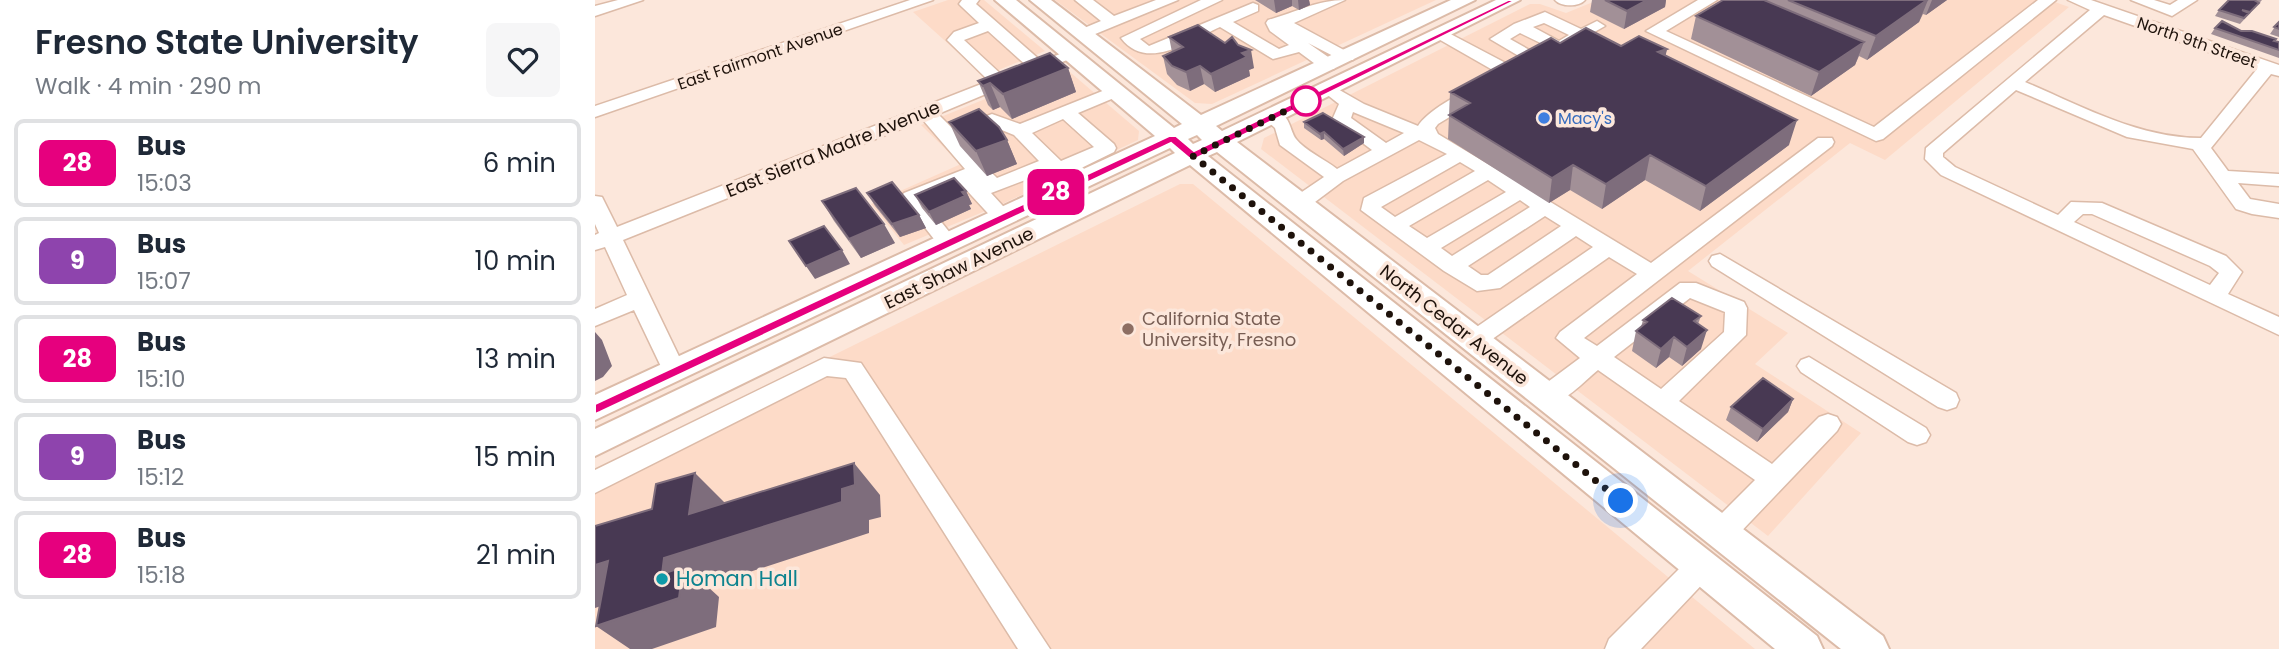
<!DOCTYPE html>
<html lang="en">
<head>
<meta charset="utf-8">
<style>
  body { margin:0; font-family:Poppins,sans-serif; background:#f6f6f7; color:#1f2937; height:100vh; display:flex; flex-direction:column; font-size:26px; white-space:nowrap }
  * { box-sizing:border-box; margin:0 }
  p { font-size:23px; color:#747a83 }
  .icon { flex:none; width:38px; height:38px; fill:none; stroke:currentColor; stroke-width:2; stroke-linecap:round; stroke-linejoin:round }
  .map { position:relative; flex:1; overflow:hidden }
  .drawer { display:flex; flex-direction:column; background:#fff; width:595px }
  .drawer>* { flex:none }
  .badge { padding:0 14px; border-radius:10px; font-size:24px; line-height:46px }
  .you { position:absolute; width:35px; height:35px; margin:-18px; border:5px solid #fff; border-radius:50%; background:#1a73e8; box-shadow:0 0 0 10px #1a73e833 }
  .map>.badge { position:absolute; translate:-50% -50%; box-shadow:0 0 0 4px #fff }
  .round { display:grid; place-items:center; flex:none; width:74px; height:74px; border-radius:10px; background:#f6f6f7 }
  .head { display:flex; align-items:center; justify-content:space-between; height:119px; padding:0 35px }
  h1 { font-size:33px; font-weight:600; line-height:52px }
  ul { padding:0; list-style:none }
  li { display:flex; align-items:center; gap:21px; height:88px; margin:0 14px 10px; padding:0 21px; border:4px solid #e0e1e3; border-radius:10px }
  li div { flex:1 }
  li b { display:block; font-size:26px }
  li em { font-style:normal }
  li .badge { min-width:77px; font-weight:700; text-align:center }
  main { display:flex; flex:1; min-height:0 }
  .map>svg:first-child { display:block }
  .built { fill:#fddbc8 }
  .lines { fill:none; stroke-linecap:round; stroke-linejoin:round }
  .minor-casing { stroke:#dcbba8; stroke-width:3 }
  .major-casing { stroke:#dcbba8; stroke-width:4 }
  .minor { fill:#fff; fill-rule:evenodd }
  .major { fill:#fff; fill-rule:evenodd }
  .wall { fill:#a29097 }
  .shaded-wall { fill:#7e6d7c }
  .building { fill:#483953; stroke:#7e6d7c; stroke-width:2 }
  .line { fill:#e6007e; stroke:#fff; stroke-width:2 }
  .walk { stroke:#1e120b; stroke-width:7; stroke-dasharray:0 12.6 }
  .stop-dot { fill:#fff; stroke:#e6007e; stroke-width:3.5 }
  .shop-dot { fill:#3f7fe0; stroke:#fce7db; stroke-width:2.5 }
  .education-dot { fill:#8d6e63; stroke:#fce7db; stroke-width:2.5 }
  .culture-dot { fill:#0f9aa8; stroke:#fce7db; stroke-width:2.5 }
  .labels { text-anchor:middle; stroke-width:7; stroke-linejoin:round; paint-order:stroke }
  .far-street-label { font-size:16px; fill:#1e120b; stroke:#fce7db }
  .far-shop-label { font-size:16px; fill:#366cbe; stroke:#fce7db; text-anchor:start }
  .street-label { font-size:18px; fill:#1e120b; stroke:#fce7db }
  .education-label { font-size:18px; fill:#785e54; stroke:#fce7db; text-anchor:start }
  .near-culture-label { font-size:21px; fill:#0d838f; stroke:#fce7db; text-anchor:start }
</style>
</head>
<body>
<main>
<section class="drawer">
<div class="head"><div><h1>Fresno State University</h1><p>Walk · 4 min · 290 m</p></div><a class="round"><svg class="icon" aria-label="heart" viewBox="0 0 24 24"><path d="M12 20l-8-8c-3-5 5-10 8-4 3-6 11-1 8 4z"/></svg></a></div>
<ul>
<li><span class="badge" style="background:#e6007e;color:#fff">28</span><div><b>Bus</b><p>15:03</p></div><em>6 min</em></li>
<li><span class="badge" style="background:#8e44ad;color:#fff">9</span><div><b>Bus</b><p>15:07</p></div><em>10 min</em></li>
<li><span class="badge" style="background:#e6007e;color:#fff">28</span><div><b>Bus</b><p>15:10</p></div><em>13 min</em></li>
<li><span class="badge" style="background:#8e44ad;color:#fff">9</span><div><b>Bus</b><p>15:12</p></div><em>15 min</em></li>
<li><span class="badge" style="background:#e6007e;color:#fff">28</span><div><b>Bus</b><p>15:18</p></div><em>21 min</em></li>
</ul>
</section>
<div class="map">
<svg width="1684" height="649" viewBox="0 0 1684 649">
  <rect width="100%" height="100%" fill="#fce7db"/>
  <path class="built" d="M353,0H389L450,51L389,76L318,12Z
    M460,0H841L617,104L600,103Z
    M1003,0H1454L1474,7L1290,160L1255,143L1093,271L1193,333L1160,364L1266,433L1173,536L666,149L669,138L935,4H945L971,13Z
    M469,67L544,131L543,140L407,204L309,245L276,204L366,164L326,125Z
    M585,184H598L1160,649H0V473Z"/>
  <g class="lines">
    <defs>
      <path id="minor" d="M23,0H48L0,16V6Z
        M315,0H338L0,117V106Z
        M367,0H384L381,4L446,61L476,50L484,55L343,114L358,129L397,114L425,124L520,86L529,91L526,95L483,113L519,144L521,148L519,152L472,175L465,177L454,171L396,193L418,217L408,224L401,222L365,183L328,199L363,243L353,250L346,248L306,197L309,193L370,169L328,120L28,240L91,371L87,377L79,380L71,377L39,310L0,326V309L32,295L10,247L0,250V235L4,233L0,224V196L7,197L22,227L394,81L352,40L359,32L384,23L367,7L364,4ZM393,31L432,66L408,76L369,40ZM468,119L499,147L466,161L437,133ZM397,126L419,135L444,161L402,178L364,141Z
        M480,0H498L519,16L561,0H583L488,39L482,37V31L506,21Z
        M606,0H627L545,39L554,46L658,3L663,5V11L638,22L684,49L694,45L675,31L671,23L673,20C699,13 722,0 750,0L699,23L760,56L758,60H746L713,43L739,61L741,65L739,69H727L704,52L678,59L625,27C594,41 552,72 526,38Z
        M960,0H990C984,7 966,7 960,0Z
        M1103,0H1122L1071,31L1279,127L1443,0H1461L1288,139L1281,141L1051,31Z
        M1473,0H1496L1684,65V76L1676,74L1616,148L1633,171L1684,174V186L1643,183L1655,199L1684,204V218L1657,214L1641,209L1598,149L1532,137L1421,90L1348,153V157L1360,167L1463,215L1476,202L1507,203L1631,256L1647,272L1633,294L1684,317V335L1346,175L1330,159L1331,148L1495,10ZM1509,15L1662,69L1606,138C1543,138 1487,106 1430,82ZM1488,214H1497L1615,266L1624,273L1615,285L1479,222Z
        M1536,0H1559L1575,5L1583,0H1602L1577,16Z
        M950,12L986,29L1002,21L1010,26L964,52L925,33L915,39L945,56V64L939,65L895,39L919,24ZM949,23L974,35L964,41L938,27Z
        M846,29L922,69L925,73L916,78L910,77L840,37V31Z
        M734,84L769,104L823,126C831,113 871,86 886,90L889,94L886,98L843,124L840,128L843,134L1056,263L1223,138H1237L1239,142L1237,146L989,338L1002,346L1085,283H1101L1149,302L1152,308L1151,335L1084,401L1177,464L1224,417L1233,414L1242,417L1246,424L1242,431L1136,542L1126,545L1116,542L1112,533L1116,524L1160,480L1003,370C987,383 963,411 942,404L939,397L942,390L985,358L961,338L965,332L1042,274L1014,257L886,347L878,350L870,347L866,341L870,335L998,247L981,236L905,288L882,291L849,271L766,210L769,198L852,154L824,140L748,181L712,208H698L695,203L698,198L729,177L685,145L680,128L669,118L672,114C696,108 693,128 701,139C709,150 731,160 742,169L777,150L737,120L744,104L725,89ZM758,112L809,133L791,143L756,118ZM865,162L880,171L800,217L786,207ZM893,180L911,192L832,238L814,226ZM925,200L935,207L857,256L846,248ZM950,216L966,226L893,275H886L873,266ZM1095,298L1130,312L1129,332L1066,389L1019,357Z
        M1125,254L1361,393L1364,400L1361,407L1352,410L1343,407L1117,266L1114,261L1117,256Z
        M1214,357L1331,428L1335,435L1331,442L1322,445L1313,442L1206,372L1202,366L1206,360Z
        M229,358L266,363L455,649H423L251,378L232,376L0,493V470Z
        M1106,553L1116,557L1120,566L1116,575L1046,649H1010L1014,639L1096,557Z"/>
      <path id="major" d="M400,0H421L579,128L587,124L435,0H456L606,115L856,0H880L621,126L627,131L901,0H925L642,142L1288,636L1294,649H1246L622,152L613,156L1222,636L1228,649H1180L595,165L0,456V429L580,153L575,148L0,420V395L560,136ZM602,135L607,140L598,144L593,139Z"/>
    </defs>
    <use href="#minor" class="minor-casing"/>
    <use href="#major" class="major-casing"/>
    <use href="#minor" class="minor"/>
    <use href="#major" class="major"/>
  </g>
  <path class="wall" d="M660,0H714L715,5L704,10L697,6L681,13Z
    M997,0H1071L1070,7L1029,29L995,12Z
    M1128,0H1352L1331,15L1328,14L1324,22L1272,60L1264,56L1260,65L1216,96L1096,39L1101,16Z
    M1634,0H1667L1645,24L1620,16L1624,10Z
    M1684,21V37L1675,34Z
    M1620,28L1646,31L1683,43L1684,42V58L1616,34Z
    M574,37L659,68L654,70L655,76L620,92L609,84L595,91L582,85L572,74L568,56L577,52Z
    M1026,46L1072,49L1070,56L1194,145L1105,211L1050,180L1007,209L975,190L954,203L853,139L855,92Z
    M473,68L481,92L417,119L405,107L398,110L393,105L383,81Z
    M354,122L412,140L422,164L392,176L365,146Z
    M709,122L769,143L749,156L729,139L726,140L709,128Z
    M371,191L377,204L374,205L376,209L341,225L327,208L320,195Z
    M272,193L324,215L331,228L305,237L280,206Z
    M227,201L300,243L266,258L239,221Z
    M1106,316L1103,324L1106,349L1087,366L1074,357L1061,368L1037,351L1041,331L1046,327L1048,320Z
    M1198,399L1193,412L1162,442L1131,420L1136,407Z"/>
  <path class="shaded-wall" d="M679,0H697V6L681,13Z
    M703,0H714L715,5L704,10Z
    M1052,0H1071L1070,7L1029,29L1032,11Z
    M1332,0H1333L1324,22L1272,60L1281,36Z
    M1337,0H1352L1331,15Z
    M1269,42L1260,65L1216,96L1224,72Z
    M1072,49L1067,73L1063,52Z
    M656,50L659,68L654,70L655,76L620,92L616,74L647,53Z
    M605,66L609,84L595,91L591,72Z
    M473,68L481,92L417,119L408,94Z
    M395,83L405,107L398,110L388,86Z
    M1202,120L1194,145L1105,211L1111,186Z
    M729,132V139L726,140L725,134Z
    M769,137V143L749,156L748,149Z
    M412,140L422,164L392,176L381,151Z
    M1055,155L1050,180L1007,209L1011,184Z
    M978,165L975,190L954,203L957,178Z
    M371,191L377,204L374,205L376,209L341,225L334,212Z
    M324,215L331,228L305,237L297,224Z
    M289,224L300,243L266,258L254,239Z
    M247,250L255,264L220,279L211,266Z
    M1112,330L1106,349L1087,366L1092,347Z
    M0,332L7,340L17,366L8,377L0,381Z
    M1079,337L1074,357L1061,368L1066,349Z
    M1198,399L1193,412L1162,442L1168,429Z
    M259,463L285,495L286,517L274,520V533L112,586L124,597L121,627L57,649H35L1,626L67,574L69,558L94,514L100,473L132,505Z
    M13,561L52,591L0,608V565Z"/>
  <path class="building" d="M1010,0H1052L1032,11Z
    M1128,0H1169L1269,42L1224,72L1101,16Z
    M1193,0H1332L1281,36Z
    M1634,0H1659L1664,3L1655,12L1647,10L1654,13L1649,18L1624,10Z
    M1627,21L1646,31H1657L1681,39L1679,41L1684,42V50L1620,28Z
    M1684,22V29L1679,27Z
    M603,25L630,43L637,37L643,45L656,50L647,53L652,57L616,74L605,66L591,72L577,66L568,56L588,47L574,37Z
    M991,28L1026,46L1044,36L1072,49L1063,52L1202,120L1111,186L1055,155L1011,184L978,165L957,178L854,115L875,103L855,92L956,38L965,43Z
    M455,53L473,68L408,94L395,83L388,86L383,81Z
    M384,109L404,127L412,140L381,151L354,122Z
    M728,113L769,137L748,149L729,132L725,134L709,122Z
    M359,178L371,191L367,192L370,196L334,212L320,195Z
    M297,182L324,215L297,224L272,193Z
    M261,188L289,224L254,239L227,201Z
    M229,226L247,250L211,266L194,241Z
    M1077,298L1106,316L1099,321L1112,330L1092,347L1079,337L1066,349L1041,331L1052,322L1048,320Z
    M1168,378L1198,399L1168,429L1136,407Z
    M259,463L260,485L247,489V502L69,558L67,574L88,567L84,598L1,626L13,561L0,565V526L57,509L61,484L100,473L94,514Z"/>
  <path class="line" d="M913,0H921L602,158H594L576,143L5,412L0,414V404L574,136H581L599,151Z"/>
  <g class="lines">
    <path class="walk" d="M711,101L598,156L1026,501"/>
  </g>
  <circle class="stop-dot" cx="711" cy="101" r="14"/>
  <circle class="shop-dot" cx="949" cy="118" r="7"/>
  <circle class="education-dot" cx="533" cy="329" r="7"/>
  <circle class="culture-dot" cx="67" cy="579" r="7"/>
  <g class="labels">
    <g class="far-street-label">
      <text transform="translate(1602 42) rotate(19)" y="6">North 9th Street</text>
      <text transform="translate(165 56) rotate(-19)" y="6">East Fairmont Avenue</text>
    </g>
    <g class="far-shop-label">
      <text x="963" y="124">Macy's</text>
    </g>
    <g class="street-label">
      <text transform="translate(238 149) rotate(-22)" y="6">East Sierra Madre Avenue</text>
      <text transform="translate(364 268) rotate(-26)" y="6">East Shaw Avenue</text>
      <text transform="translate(859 325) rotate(38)" y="6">North Cedar Avenue</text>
    </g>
    <g class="education-label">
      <text x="547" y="325">California State<tspan x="547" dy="21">University, Fresno</tspan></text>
    </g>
    <g class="near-culture-label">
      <text x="81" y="586">Homan Hall</text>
    </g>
  </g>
</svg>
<div class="you" style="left:1026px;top:501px"></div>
<b class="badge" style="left:461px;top:192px;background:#e6007e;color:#fff">28</b>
</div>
</main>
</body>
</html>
